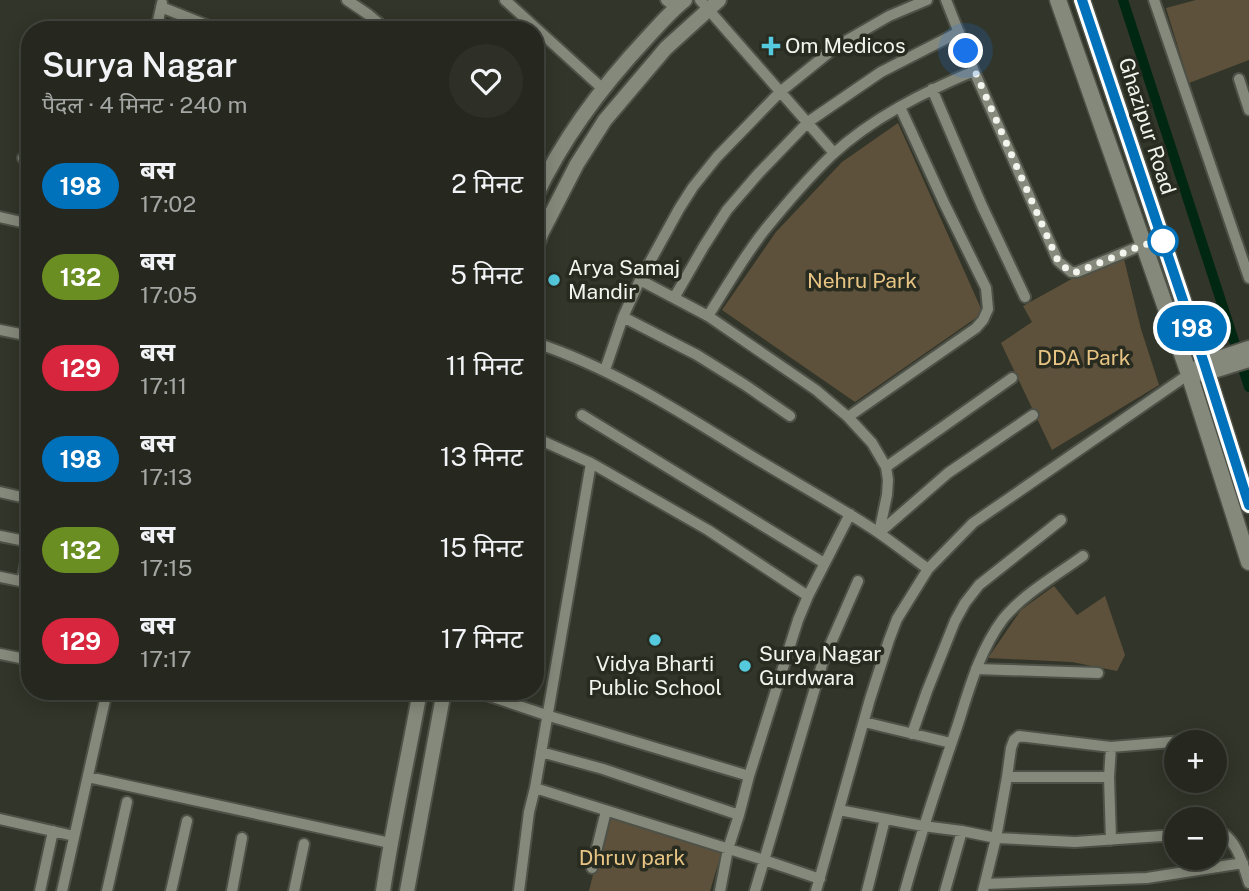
<!DOCTYPE html>
<html lang="hi">
<head>
<meta charset="utf-8">
<style>
  body { margin:0; font-family:"Public Sans","Noto Sans Devanagari",sans-serif; background:#2e3028; color:#f1f3f6; height:100vh; display:flex; flex-direction:column; font-size:26px; white-space:nowrap }
  * { box-sizing:border-box; margin:0 }
  p { font-size:23px; color:#a4a6a4 }
  .icon { flex:none; width:38px; height:38px; fill:none; stroke:currentColor; stroke-width:2; stroke-linecap:round; stroke-linejoin:round }
  .map { position:relative; flex:1; overflow:hidden }
  .drawer { position:absolute; left:21px; top:21px; width:523px; height:679px; display:flex; flex-direction:column; background:#26281f; border-radius:28px; box-shadow:0 4px 18px #0003,0 0 0 2px #42443d }
  .drawer>* { flex:none }
  .badge { padding:0 14px; border-radius:23px; font-size:24px; line-height:46px }
  .buttons { position:absolute; left:1164px; top:730px; display:grid; gap:14px }
  .buttons a { display:grid; place-items:center; width:63px; height:63px; border-radius:50%; background:#26281f; box-shadow:0 4px 18px #0003,0 0 0 2px #42443d; font-size:35px }
  .you { position:absolute; width:35px; height:35px; margin:-18px; border:5px solid #fff; border-radius:50%; background:#1a73e8; box-shadow:0 0 0 10px #1a73e833 }
  .map>.badge { position:absolute; translate:-50% -50%; box-shadow:0 0 0 4px #fff }
  .round { display:grid; place-items:center; flex:none; width:74px; height:74px; border-radius:37px; background:#2e3028 }
  .overview { display:flex; align-items:center; justify-content:space-between; height:119px; padding:0 21px }
  h1 { font-size:33px; font-weight:600; line-height:52px }
  ul { padding:0; list-style:none }
  li { display:flex; align-items:center; gap:21px; height:91px; padding:0 21px }
  li div { flex:1 }
  li b { display:block; font-size:26px }
  li em { font-style:normal }
  li .badge { min-width:77px; font-weight:700; text-align:center }
  .map>svg:first-child { display:block }
  .green { fill:#5e513b }
  .lines { fill:none; stroke-linecap:round; stroke-linejoin:round }
  .canal { stroke:#002712; stroke-width:10 }
  .minor-casing { stroke:#4e5147; stroke-width:14 }
  .tertiary-casing { stroke:#4e5147; stroke-width:18 }
  .secondary-casing { stroke:#4e5147; stroke-width:19 }
  .minor { stroke:#85897b; stroke-width:10 }
  .tertiary { stroke:#85897b; stroke-width:14 }
  .secondary { stroke:#85897b; stroke-width:16 }
  .line-casing { stroke:#fff; stroke-width:16 }
  .line { stroke:#0072bc; stroke-width:10 }
  .walk { stroke:#f2f4ed; stroke-width:7; stroke-dasharray:0 12.6 }
  .poi-dot { fill:#55cadf; stroke:#282b20; stroke-width:2.5 }
  .stop-dot { fill:#fff; stroke:#0072bc; stroke-width:3.5 }
  .labels { text-anchor:middle; stroke-width:7; stroke-linejoin:round; paint-order:stroke }
  .poi-label { font-size:21px; fill:#f2f4ed; stroke:#282b20; text-anchor:start }
  .street-label { font-size:21px; fill:#f2f4ed; stroke:#282b20 }
  .park-label { font-size:21px; fill:#e7c483; stroke:#282b20 }
</style>
</head>
<body>
<div class="map">
<svg width="1249" height="891" viewBox="0 0 1249 891">
  <rect width="100%" height="100%" fill="#323529"/>
  <path class="green" d="M1196,0H1249V60L1189,83L1166,8Z
    M898,123L983,313L855,402L722,310L776,232L842,162Z
    M1122,251L1141,329L1159,385L1052,450L1001,343L1032,322L1023,306Z
    M1054,586L1077,615L1105,596L1125,655L1117,671L1072,662L988,658L1021,610Z
    M608,814L722,851L710,891H589Z"/>
  <g class="lines">
    <path class="canal" d="M1123,0L1249,387"/>
    <defs>
      <path id="minor" d="M347,0L369,15L387,30
        M505,0L603,89
        M666,0L675,7
        M700,0L834,153
        M946,0L974,71L1058,261L1071,272H1077L1143,245
        M1154,0L1249,278
        M161,7L219,30
        M156,30L162,3
        M1239,79L1249,110
        M932,89L982,206L1025,297
        M23,158L30,160
        M0,217L30,224
        M640,280L708,316L816,390L848,417L872,443L886,467L888,480L887,495L879,533
        M674,298L704,246L727,210L758,174L808,122L881,72L959,32
        M708,316C726,288 744,256 764,231C785,205 808,178 832,155C872,118 924,92 974,71
        M623,317L697,355L745,385L790,416
        M0,330L30,336
        M536,343C612,368 680,412 748,454C791,480 835,504 876,531C894,543 911,557 928,569
        M605,370L623,317L640,280L679,209L693,187L717,157L780,92L837,46L889,16L927,0
        M582,415L824,563
        M848,417L976,328L983,320L988,309L986,288L945,205L900,107
        M536,438L591,463L708,530L808,596
        M886,467L1012,378
        M0,492L30,499
        M879,533L948,473L1033,415
        M0,536L30,542
        M0,577L30,583
        M22,582L30,543
        M0,654L30,660
        M976,669L1098,673
        M475,691L546,715L749,776
        M864,722L951,743
        M912,734L927,691L955,621L965,603L979,585L1061,520
        M541,752L603,769L739,815
        M88,777L390,843
        M1007,777H1109
        M535,788L764,860L820,879
        M839,810L923,826L962,831L996,838L1075,842L1176,835
        M0,819L74,836
        M1214,830C1236,834 1243,865 1249,883
        M1111,840L1109,777L1111,747
        M592,868L606,811
        M985,884L1147,878L1243,863
        M40,891L53,831
        M62,891L107,691
        M107,891L127,802
        M171,891L187,821
        M232,891L242,838
        M294,891L304,844
        M519,891L529,812L535,788L591,463
        M720,891L728,849L739,815L749,776L798,620L808,596L850,514
        M755,891L823,661L858,581
        M816,891L870,699L889,640L897,619L928,569L973,523L1189,374
        M867,891L885,819
        M905,891C920,836 938,782 957,727C969,690 979,651 1003,619C1023,594 1057,575 1083,556
        M945,891L962,831
        M983,891L996,838L1007,777L1011,748L1014,740L1019,736L1111,747L1183,741L1191,742"/>
      <path id="tertiary" d="M536,196C563,138 603,85 647,38C659,25 671,11 685,0
        M536,248L541,234L577,164L605,120L666,48L719,0
        M1189,374L1204,363L1249,348
        M1197,374L1207,373L1249,360
        M383,891C393,824 408,758 420,691
        M407,891L444,691"/>
      <path id="secondary" d="M1058,0L1189,374L1249,562
        M1082,0L1204,363L1249,505"/>
    </defs>
    <use href="#minor" class="minor-casing"/>
    <use href="#tertiary" class="tertiary-casing"/>
    <use href="#secondary" class="secondary-casing"/>
    <use href="#minor" class="minor"/>
    <use href="#tertiary" class="tertiary"/>
    <use href="#secondary" class="secondary"/>
  </g>
  <g class="lines">
    <defs>
      <path id="line" d="M1082,0L1204,363L1249,505"/>
    </defs>
    <use href="#line" class="line-casing"/>
    <use href="#line" class="line"/>
    <path class="walk" d="M966,51L1058,261L1070,272H1077L1143,245L1163,241"/>
  </g>
  <g class="poi-dot">
    <path d="M767.5 35.5h7v7h7v7h-7v7h-7v-7h-7v-7h7z"/>
    <circle cx="554" cy="280" r="7"/>
    <circle cx="655" cy="640" r="7"/>
    <circle cx="745" cy="666" r="7"/>
  </g>
  <circle class="stop-dot" cx="1163" cy="241" r="14"/>
  <g class="labels">
    <g class="poi-label">
      <text x="785" y="53">Om Medicos</text>
      <text x="568" y="275">Arya Samaj<tspan x="568" dy="24">Mandir</tspan></text>
      <text x="759" y="661">Surya Nagar<tspan x="759" dy="24">Gurdwara</tspan></text>
      <text x="655" y="671" text-anchor="middle">Vidya Bharti<tspan x="655" dy="24">Public School</tspan></text>
    </g>
    <g class="street-label">
      <text transform="translate(1147 126) rotate(72)" y="7">Ghazipur Road</text>
    </g>
    <g class="park-label">
      <text x="862" y="288">Nehru Park</text>
      <text x="1084" y="365">DDA Park</text>
      <text x="632" y="865">Dhruv park</text>
    </g>
  </g>
</svg>
<div class="buttons">
<a>+</a>
<a>−</a>
</div>
<div class="you" style="left:966px;top:51px"></div>
<b class="badge" style="left:1192px;top:328px;background:#0072bc;color:#fff">198</b>
<section class="drawer">
<div class="overview"><div><h1>Surya Nagar</h1><p>पैदल · 4 मिनट · 240 m</p></div><a class="round"><svg class="icon" aria-label="heart" viewBox="0 0 24 24"><path d="M12 20l-8-8c-3-5 5-10 8-4 3-6 11-1 8 4z"/></svg></a></div>
<ul>
<li><span class="badge" style="background:#0072bc;color:#fff">198</span><div><b>बस</b><p>17:02</p></div><em>2 मिनट</em></li>
<li><span class="badge" style="background:#6b8e23;color:#fff">132</span><div><b>बस</b><p>17:05</p></div><em>5 मिनट</em></li>
<li><span class="badge" style="background:#d7263d;color:#fff">129</span><div><b>बस</b><p>17:11</p></div><em>11 मिनट</em></li>
<li><span class="badge" style="background:#0072bc;color:#fff">198</span><div><b>बस</b><p>17:13</p></div><em>13 मिनट</em></li>
<li><span class="badge" style="background:#6b8e23;color:#fff">132</span><div><b>बस</b><p>17:15</p></div><em>15 मिनट</em></li>
<li><span class="badge" style="background:#d7263d;color:#fff">129</span><div><b>बस</b><p>17:17</p></div><em>17 मिनट</em></li>
</ul>
</section>
</div>
</body>
</html>
